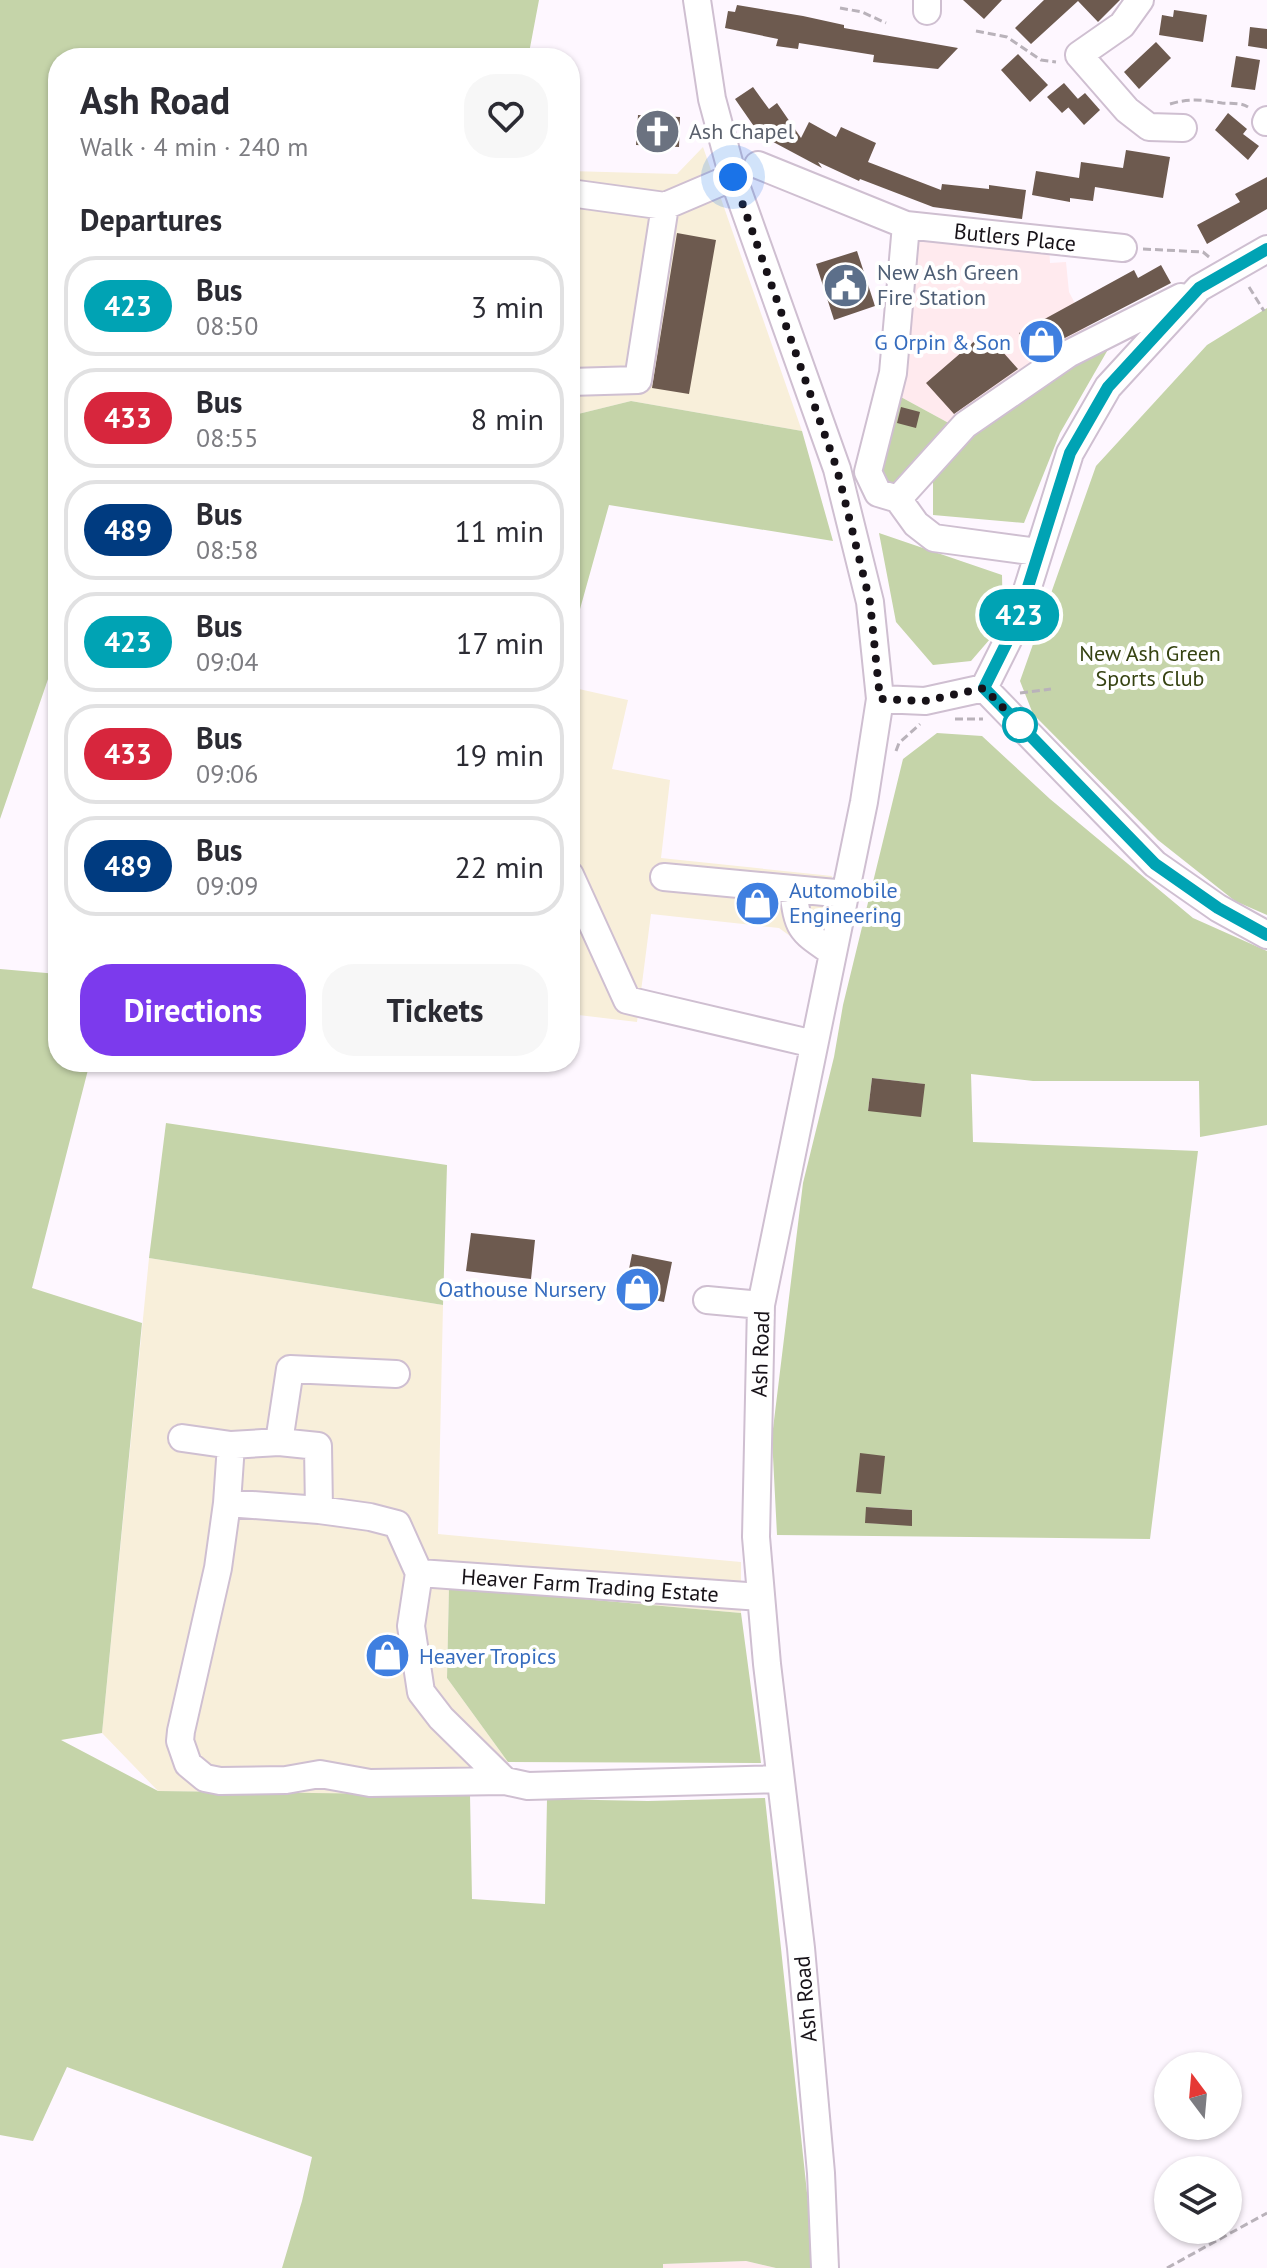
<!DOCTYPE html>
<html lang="en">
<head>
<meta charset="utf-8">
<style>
  body { margin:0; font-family:"PT Sans",sans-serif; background:#f7f7f7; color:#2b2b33; height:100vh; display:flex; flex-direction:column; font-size:30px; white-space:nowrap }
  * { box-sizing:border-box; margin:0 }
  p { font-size:26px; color:#7c7c81 }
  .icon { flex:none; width:44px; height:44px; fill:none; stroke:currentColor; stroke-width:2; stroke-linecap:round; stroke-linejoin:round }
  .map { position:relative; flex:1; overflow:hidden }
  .panel { position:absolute; left:48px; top:48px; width:532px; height:1024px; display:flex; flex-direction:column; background:#fff; border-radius:32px; box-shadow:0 2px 6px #0004 }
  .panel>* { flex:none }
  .badge { padding:0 16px; border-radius:26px; font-size:28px; line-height:52px }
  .needle { width:52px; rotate:344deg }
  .controls { position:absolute; left:1154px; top:2052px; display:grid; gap:16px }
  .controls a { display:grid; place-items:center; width:88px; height:88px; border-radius:50%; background:#fff; box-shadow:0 2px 6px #0004; font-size:40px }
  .you { position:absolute; width:40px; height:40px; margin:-20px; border:6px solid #fff; border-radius:50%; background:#1a73e8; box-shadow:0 0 0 12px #1a73e833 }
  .map>.badge { position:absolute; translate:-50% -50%; box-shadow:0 0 0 4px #fff }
  h2 { padding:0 32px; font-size:30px; line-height:72px }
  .round { display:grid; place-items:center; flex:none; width:84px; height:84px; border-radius:32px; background:#f7f7f7 }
  .overview { display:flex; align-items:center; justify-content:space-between; height:136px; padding:0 32px }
  h1 { font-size:38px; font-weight:800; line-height:60px }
  .action { display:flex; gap:16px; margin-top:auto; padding:16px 32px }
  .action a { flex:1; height:92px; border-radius:32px; background:#7c3aed; color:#fff; font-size:32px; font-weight:800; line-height:92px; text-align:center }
  .action a+a { background:#f7f7f7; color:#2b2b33 }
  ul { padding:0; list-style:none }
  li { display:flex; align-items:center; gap:24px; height:100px; margin:0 16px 12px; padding:0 16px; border:4px solid #e1e1e2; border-radius:32px }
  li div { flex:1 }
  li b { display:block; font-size:30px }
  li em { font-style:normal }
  li .badge { min-width:88px; font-weight:700; text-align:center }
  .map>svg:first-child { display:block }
  .commercial { fill:#ffeaee }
  .industrial { fill:#f8efda }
  .green { fill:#c5d4a9; fill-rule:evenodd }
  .building { fill:#6d5a4f }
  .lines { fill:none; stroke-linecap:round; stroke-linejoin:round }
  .minor-casing { stroke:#cfbfd1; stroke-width:30 }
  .path { stroke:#b9b2ba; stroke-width:3; stroke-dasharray:8 4; stroke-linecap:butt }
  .minor { stroke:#fff; stroke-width:26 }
  .line-casing { stroke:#fff; stroke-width:18 }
  .line { stroke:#00a3b4; stroke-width:12 }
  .walk { stroke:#171218; stroke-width:8; stroke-dasharray:0 14.4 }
  .stop-dot { fill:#fff; stroke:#00a3b4; stroke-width:4 }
  .labels { text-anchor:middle; stroke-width:8; stroke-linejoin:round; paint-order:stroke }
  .worship-label { font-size:22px; fill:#5b616d; stroke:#fff; text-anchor:start }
  .street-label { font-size:22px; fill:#171218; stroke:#fff }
  .service-label { font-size:22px; fill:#4e5e75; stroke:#fff; text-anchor:start }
  .shop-label { font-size:22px; fill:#366cbe; stroke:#fff; text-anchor:end }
  .park-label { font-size:22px; fill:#364312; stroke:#fff }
</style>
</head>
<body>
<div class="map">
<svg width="1267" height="2268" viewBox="0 0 1267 2268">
  <rect width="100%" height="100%" fill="#fef7ff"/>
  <path class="commercial" d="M917,234L1049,244L1050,263L1066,262L1069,292L1090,332L956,427L899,396Z
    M746,2261L776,2268H663V2264Z"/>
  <path class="industrial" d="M703,147L802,431L631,401L570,416V171L677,174Z
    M570,687L628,700L612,769L670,780L661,858L832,876L815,954L779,928L651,914L637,1022L570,1014Z
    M149,1258L443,1305L438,1534L741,1562V1613L449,1587L447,1678L508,1762L479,1796L158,1791L102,1733Z"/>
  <path class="green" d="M0,0H539L529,53L523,58H58V650L0,819Z
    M1267,308V915L1235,901L1158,840L1033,714L1020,681L1096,466L1207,345Z
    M1114,339L1060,433L1024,523L933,515V479L983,427Z
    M899,396L956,427L893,488L874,471Z
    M631,401L802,431L833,541L609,505L570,645V416Z
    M879,533L1002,575L1003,624L971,661L933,665L896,622Z
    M937,733L982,736L1050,799L1193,918L1267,951V1125L1200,1137L1199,1081H1033L971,1074L973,1142L1198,1151L1150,1539L777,1535L772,1437L803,1183L834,1057L843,1005L903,759ZM872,1078L924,1084H925L868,1111ZM867,1507L912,1510V1525L866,1523Z
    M0,969L58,974V1062H90L32,1288L142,1323L102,1733L61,1740L158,1791L470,1795L472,1899L545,1904L547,1799L648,1801L765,1798L815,2268H776L746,2261L663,2264V2268H282L302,2201L312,2157L67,2067L33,2141L0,2135Z
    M166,1123L447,1165L443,1305L149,1258Z
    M449,1587L741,1613L761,1763L508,1762L447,1678Z"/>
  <path class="building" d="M963,0H1002L984,19Z
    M1044,0H1120L1098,22L1078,1L1031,44L1015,28Z
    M737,5L803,16L844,25V28L958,48L938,69L873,62L874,55L799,43L798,49L776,46L778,39L725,28L728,11L735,12Z
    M1174,10L1207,15L1203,42L1159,35L1162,15L1173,17Z
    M1250,27L1267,29V49L1248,46Z
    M1156,42L1171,58L1139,89L1124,72Z
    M1018,54L1048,85L1030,102L1001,70Z
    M1236,56L1260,60L1255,90L1231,87Z
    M1064,83L1078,99L1062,113L1047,97Z
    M753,87L769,109L777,103L801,138L809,122L836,137L841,127L876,143L868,162L941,190L942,184L989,189V185L1026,190L1022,219L933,207L860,179L859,181L818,162L822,168L760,135L735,99Z
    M1085,93L1100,110L1084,125L1068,107Z
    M1228,113L1247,129L1243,134L1259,146L1248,160L1215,130Z
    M638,115L680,117L679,147L636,145Z
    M1126,150L1170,157L1163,198L1095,187L1093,201L1070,198V202L1032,195L1036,171L1079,178L1081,162L1123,168Z
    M1267,177V209L1207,244L1197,225L1240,202L1235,194Z
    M677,233L716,240L689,394L652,388Z
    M857,251L875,306L834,320L816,264Z
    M1161,265L1171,283L1061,340L1033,359L1019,333L1134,270L1138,278Z
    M985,332L1018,369L954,414L926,383Z
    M901,407L920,412L916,428L897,423Z
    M872,1078L925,1084L921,1117L868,1111Z
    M471,1233L535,1240L531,1279L466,1271Z
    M632,1254L672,1262L664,1302L624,1294Z
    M860,1453L885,1456L881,1494L856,1492Z
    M866,1507L912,1510V1526L865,1523Z"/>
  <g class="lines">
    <defs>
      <path id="minor" d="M697,0L712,99L733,177L837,469L870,602L880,699L864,802L761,1305L756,1537L767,1664L801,1948L821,2173L825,2268
        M1140,0L1122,25L1079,55L1127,110L1149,127L1183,128
        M927,11V0
        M1266,122L1267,120
        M758,165L906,225L893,373L868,472L878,493L898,499
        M570,193L665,206L733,177
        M906,225L1123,248
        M570,382L638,380L665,206
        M1038,552L934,538L916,524L898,499L965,425L1068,354L1181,297
        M984,688L1017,622L1070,453L1108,387L1199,288L1267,249
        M984,688L1155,864L1218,908L1267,935
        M880,699L925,701L984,688
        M570,875L627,1000L814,1044
        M664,877L846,894
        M793,890C798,930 800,930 832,952
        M707,1300L761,1305
        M182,1438L231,1445L279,1442L318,1446L319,1510L370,1517L397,1524L419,1573L411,1626L421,1692L441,1718L505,1781
        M279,1442L290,1369L396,1374
        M231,1445L227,1503L218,1568L181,1731L180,1741L188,1764L205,1778L220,1781L286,1780L320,1774L370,1783L505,1781L528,1786L780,1779
        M227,1503L319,1510
        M419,1573L761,1597"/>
    </defs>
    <use href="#minor" class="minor-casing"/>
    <path class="path" d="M840,8L862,12L886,23
      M976,31L1007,37L1041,60L1056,62
      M1170,104C1189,98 1203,100 1222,103C1231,104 1240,102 1248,107
      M1143,249L1203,252L1209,257
      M1249,287L1264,311
      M1020,693L1051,689
      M955,719H983
      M896,751L899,743L920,724
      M1167,2268L1267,2213"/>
    <use href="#minor" class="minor"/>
  </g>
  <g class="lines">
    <defs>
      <path id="line" d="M1267,249L1199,288L1108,387L1070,453L1017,622L984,688L1155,864L1218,908L1267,935"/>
    </defs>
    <use href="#line" class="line-casing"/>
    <use href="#line" class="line"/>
    <path class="walk" d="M733,177L837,469L870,602L880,699L925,701L984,688L1020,725"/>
  </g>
  <defs>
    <symbol id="church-disc" viewBox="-11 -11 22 22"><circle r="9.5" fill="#6b7280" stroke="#fff"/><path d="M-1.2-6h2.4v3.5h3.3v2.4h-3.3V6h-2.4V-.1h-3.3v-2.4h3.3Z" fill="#fff"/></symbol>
    <symbol id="civic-disc" viewBox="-11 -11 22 22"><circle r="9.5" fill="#5c6f8a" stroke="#fff"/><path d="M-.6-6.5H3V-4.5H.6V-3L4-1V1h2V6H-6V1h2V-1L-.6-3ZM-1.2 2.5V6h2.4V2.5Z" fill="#fff"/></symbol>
    <symbol id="shop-disc" viewBox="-11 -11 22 22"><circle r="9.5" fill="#3f7fe0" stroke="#fff"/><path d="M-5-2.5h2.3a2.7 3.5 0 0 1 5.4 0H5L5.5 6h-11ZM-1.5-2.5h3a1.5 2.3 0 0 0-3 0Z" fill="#fff"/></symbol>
  </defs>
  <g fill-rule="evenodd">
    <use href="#church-disc" x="632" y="106" width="51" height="51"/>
    <use href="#civic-disc" x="820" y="260" width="51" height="51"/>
    <use href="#shop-disc" x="1016" y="316" width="51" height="51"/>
    <use href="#shop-disc" x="732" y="878" width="51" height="51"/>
    <use href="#shop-disc" x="612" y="1264" width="51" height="51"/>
    <use href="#shop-disc" x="362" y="1630" width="51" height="51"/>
  </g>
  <circle class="stop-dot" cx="1020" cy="725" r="16"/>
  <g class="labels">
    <g class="worship-label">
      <text x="689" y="139">Ash Chapel</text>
    </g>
    <g class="street-label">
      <text transform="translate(1015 237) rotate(6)" y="8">Butlers Place</text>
      <text transform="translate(760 1354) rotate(-88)" y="8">Ash Road</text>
      <text transform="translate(590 1585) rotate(4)" y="8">Heaver Farm Trading Estate</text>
      <text transform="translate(805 1999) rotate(-95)" y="8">Ash Road</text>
    </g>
    <g class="service-label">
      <text x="877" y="280">New Ash Green<tspan x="877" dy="25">Fire Station</tspan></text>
    </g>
    <g class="shop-label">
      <text x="1011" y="350">G Orpin &amp; Son</text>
      <text x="789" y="898" text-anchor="start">Automobile<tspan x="789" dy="25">Engineering</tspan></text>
      <text x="606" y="1297">Oathouse Nursery</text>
      <text x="419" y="1664" text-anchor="start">Heaver Tropics</text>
    </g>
    <g class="park-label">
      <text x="1150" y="661">New Ash Green<tspan x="1150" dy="25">Sports Club</tspan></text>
    </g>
  </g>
</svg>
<div class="controls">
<a><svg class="needle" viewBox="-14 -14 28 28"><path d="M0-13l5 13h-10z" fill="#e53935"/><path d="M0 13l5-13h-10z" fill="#7c7c81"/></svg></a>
<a><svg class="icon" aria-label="layers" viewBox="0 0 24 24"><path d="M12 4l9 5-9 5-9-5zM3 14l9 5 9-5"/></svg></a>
</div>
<div class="you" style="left:733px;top:177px"></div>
<b class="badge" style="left:1019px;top:615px;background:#00a3b4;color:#fff">423</b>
<section class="panel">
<div class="overview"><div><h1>Ash Road</h1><p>Walk · 4 min · 240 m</p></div><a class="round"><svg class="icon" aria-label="heart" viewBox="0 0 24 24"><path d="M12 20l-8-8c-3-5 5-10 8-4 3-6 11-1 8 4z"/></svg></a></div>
<h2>Departures</h2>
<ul>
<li><span class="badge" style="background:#00a3b4;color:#fff">423</span><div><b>Bus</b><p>08:50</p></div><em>3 min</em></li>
<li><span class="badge" style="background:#d7263d;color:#fff">433</span><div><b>Bus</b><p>08:55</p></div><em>8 min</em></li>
<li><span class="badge" style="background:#003b80;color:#fff">489</span><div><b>Bus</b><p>08:58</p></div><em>11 min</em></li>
<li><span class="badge" style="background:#00a3b4;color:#fff">423</span><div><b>Bus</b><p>09:04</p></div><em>17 min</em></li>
<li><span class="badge" style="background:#d7263d;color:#fff">433</span><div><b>Bus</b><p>09:06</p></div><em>19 min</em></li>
<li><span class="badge" style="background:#003b80;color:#fff">489</span><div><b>Bus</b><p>09:09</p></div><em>22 min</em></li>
</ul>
<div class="action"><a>Directions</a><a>Tickets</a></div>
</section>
</div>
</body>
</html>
